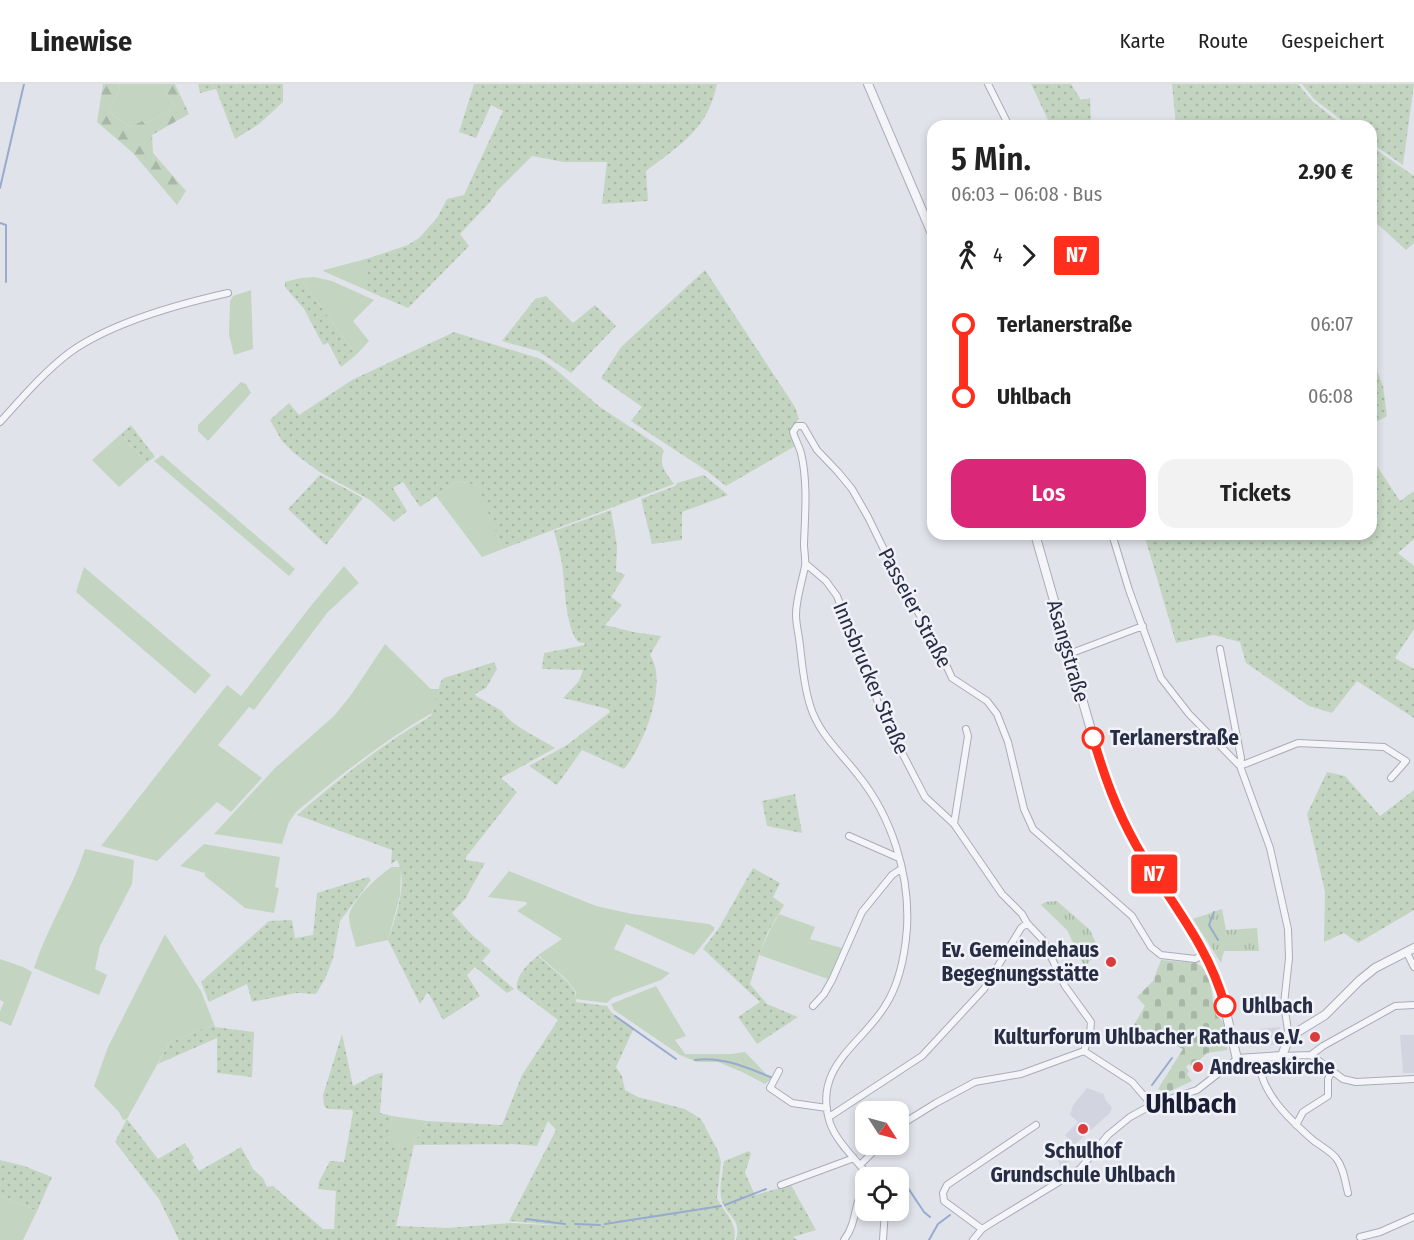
<!DOCTYPE html>
<html lang="de">
<head>
<meta charset="utf-8">
<style>
  body { margin:0; font-family:"Fira Sans Condensed",sans-serif; background:#f2f2f2; color:#222; height:100vh; display:flex; flex-direction:column; font-size:22px; white-space:nowrap }
  * { box-sizing:border-box; margin:0 }
  p { font-size:20px; color:#767676 }
  .icon { flex:none; width:33px; height:33px; fill:none; stroke:currentColor; stroke-width:2; stroke-linecap:round; stroke-linejoin:round }
  .map { position:relative; flex:1; overflow:hidden }
  .drawer { position:absolute; left:927px; top:36px; width:450px; height:420px; display:flex; flex-direction:column; background:#fff; border-radius:18px; box-shadow:0 3px 9px #0003 }
  .drawer>* { flex:none }
  .badge { padding:0 12px; border-radius:4px; font-size:21px; line-height:39px }
  .needle { width:39px; rotate:126deg }
  .controls { position:absolute; left:855px; top:1017px; display:grid; gap:12px }
  .controls a { display:grid; place-items:center; width:54px; height:54px; border-radius:12px; background:#fff; box-shadow:0 3px 9px #0003; font-size:30px }
  .map>.badge { position:absolute; translate:-50% -50%; box-shadow:0 0 0 3px #fff }
  .legs { display:flex; align-items:center; gap:9px; height:66px; padding:0 24px; font-size:20px }
  .legs p { margin-inline-start:auto }
  .head { display:flex; align-items:center; justify-content:space-between; height:102px; padding:0 24px }
  h1 { font-size:33px; font-weight:600; line-height:45px }
  .primary-button { display:flex; gap:12px; margin-top:auto; padding:12px 24px }
  .primary-button a { flex:1; height:69px; border-radius:18px; background:#db2777; color:#fff; font-size:24px; font-weight:600; line-height:69px; text-align:center }
  .primary-button a+a { background:#f2f2f2; color:#222 }
  ul { padding:0 24px; list-style:none }
  li { display:flex; align-items:center; gap:21px; height:72px; font-size:22px }
  li i { display:grid; place-items:center; width:9px; height:100%; margin:0 8px; background:currentColor }
  li i::after { content:''; width:15px; height:15px; margin:-8px; border:4px solid; border-radius:50%; background:#fff }
  li p { margin-inline-start:auto }
  li:first-child i { background:linear-gradient(#0000 50%,currentColor 0) }
  li:last-child i { background:linear-gradient(currentColor 50%,#0000 0) }
  header { display:flex; align-items:center; gap:36px; box-sizing:border-box; height:84px; padding:0 30px; background:#fff; border-bottom:2px solid #e0e0e0 }
  header strong { font-size:28px }
  nav { display:flex; gap:33px; margin-inline-start:auto; font-size:21px }
  .map>svg:first-child { display:block }
  .built { fill:#d2d5e0 }
  .grass { fill:#c3d5c1 }
  .forest { fill:url(#forest-firs) }
  .cemetery { fill:url(#cemetery-stones) }
  .park { fill:url(#park-tufts) }
  .garden { fill:url(#garden-dots); fill-rule:evenodd }
  .lines { fill:none; stroke-linecap:round; stroke-linejoin:round }
  .stream { stroke:#98aace; stroke-width:2 }
  .minor-casing { stroke:#a9acb9; stroke-width:8 }
  .tertiary-casing { stroke:#a9acb9; stroke-width:10 }
  .minor { stroke:#f4f5f9; stroke-width:6 }
  .tertiary { stroke:#f4f5f9; stroke-width:8 }
  .line-1-casing { stroke:#fff; stroke-width:14 }
  .line-1 { stroke:#ff2e1d; stroke-width:9 }
  .stop-1-dot { fill:#fff; stroke:#ff2e1d; stroke-width:3 }
  .poi-dot { fill:#da3c3b; stroke:#f1f2f8; stroke-width:2 }
  .labels { text-anchor:middle; stroke-width:5; stroke-linejoin:round; paint-order:stroke }
  .street-label { font-size:21px; fill:#272d44; stroke:#f1f2f8 }
  .stop-label { font-size:21px; font-weight:bold; fill:#272d44; stroke:#f1f2f8; text-anchor:start }
  .poi-label { font-size:21px; font-weight:bold; fill:#272d44; stroke:#f1f2f8; text-anchor:end }
  .district-label { font-size:27px; font-weight:bold; fill:#1a1e35; stroke:#f1f2f8 }
</style>
</head>
<body>
<header>
<strong>Linewise</strong>
<nav><a>Karte</a><a>Route</a><a>Gespeichert</a></nav>
</header>
<div class="map">
<svg width="1414" height="1156" viewBox="0 0 1414 1156">
  <defs>
    <pattern id="forest-firs" width="22" height="20" patternUnits="userSpaceOnUse" patternTransform="scale(1.5)"><rect width="22" height="20" fill="#c3d5c1"/><path d="M5 1l3.5 6h-7zM16 11l3.5 6h-7z" fill="#a8b7a7"/></pattern>
    <pattern id="cemetery-stones" width="16" height="16" patternUnits="userSpaceOnUse" patternTransform="scale(1.5)"><rect width="16" height="16" fill="#c3d5c1"/><path d="M2 7V4a2 2 0 0 1 4 0v3zM10 15v-3a2 2 0 0 1 4 0v3z" fill="#a8b7a7"/></pattern>
    <pattern id="park-tufts" width="24" height="20" patternUnits="userSpaceOnUse" patternTransform="scale(1.5)"><rect width="24" height="20" fill="#c3d5c1"/><path d="M3 7l-1-3M5 7V3M7 7l1-3M15 17l-1-3M17 17v-4M19 17l1-3" fill="none" stroke="#a8b7a7"/></pattern>
    <pattern id="garden-dots" width="8" height="8" patternUnits="userSpaceOnUse" patternTransform="scale(1.5)"><rect width="8" height="8" fill="#c3d5c1"/><path d="M2 2h.1M6 6h.1" fill="none" stroke="#a8b7a7" stroke-width="1.8" stroke-linecap="round"/></pattern>
  </defs>
  <rect width="100%" height="100%" fill="#e1e3eb"/>
  <path class="built" d="M1280,943L1279,960L1247,963L1244,946Z
    M1400,951H1414V989H1403Z
    M1087,1004L1104,1010L1105,1015L1112,1024L1110,1029L1068,1067L1071,1076L1061,1084L1057,1074L1073,1059L1065,1051L1078,1038L1070,1031L1073,1021Z"/>
  <path class="grass" d="M118,0H162L175,23L147,39L142,37L130,43L109,28L120,4Z
    M366,175V206L323,187L324,186Z
    M314,193L332,197L374,216L353,237L369,257L356,271L300,194Z
    M251,206L253,265L234,271L229,251L230,217L233,212Z
    M241,298L246,300L251,309L208,357L198,347V341Z
    M121,350L146,379L119,403L92,376Z
    M162,371L295,485L289,492L154,377Z
    M458,397L478,401L503,465L482,473L436,412Z
    M344,482L359,499L327,529L254,626L249,623L218,661L262,694L231,728L217,718L157,777L101,762L227,601L241,612L310,523Z
    M84,483L211,591L195,610L76,508Z
    M385,560L431,605H439L432,629C383,657 339,692 296,728L289,738L282,760L214,750L275,684L334,632L351,611Z
    M204,760L280,773L275,803L279,804L274,829L245,824L205,792V789L180,782Z
    M85,765L134,776L132,800L100,862L95,885L107,891L99,911L34,884C47,843 72,806 85,765Z
    M392,783H401L400,812L388,856L356,863C354,854 350,844 349,834C348,819 380,790 392,783Z
    M509,787L596,822L632,830L709,840L714,843V846L694,871L626,840L614,865L670,889L661,896L612,914L607,919L575,915L576,908L567,896L538,871L562,855L517,827L527,820L526,818L488,813Z
    M779,830L815,843L810,855L842,864L828,895L759,871L769,848Z
    M165,850L201,907L214,940L169,959L127,1035L123,1036L119,1028L94,1002L108,963Z
    M0,875L23,883L32,888L11,942L0,937V927L4,918L0,916Z
    M656,902L686,952L675,956L685,970H731L745,968L771,995L765,1000L742,988L718,978H697L680,971L614,926L611,920Z
    M392,1032L427,1037L413,1061H388Z
    M0,1111L37,1127L23,1156H0Z"/>
  <path class="forest" d="M103,0H118L120,4L109,28L130,43L142,37L147,39L175,23L162,0H175L189,30L152,51L153,69L186,107L177,121L133,69L97,38Z"/>
  <path class="cemetery" d="M1161,876L1197,879L1210,890L1213,918L1216,931L1225,940L1227,966L1207,969L1192,983L1189,980L1186,983L1189,987L1187,990L1192,997L1166,1009L1158,1005L1183,965L1134,941L1145,922L1137,913L1153,897Z"/>
  <path class="park" d="M1057,817L1090,846L1098,864L1085,884L1067,846L1041,821L1045,818Z
    M1222,825L1226,846L1257,844L1259,867H1224L1221,879L1193,835Z"/>
  <path class="garden" d="M198,0H283V18L259,40L235,55L216,5L200,9Z
    M474,0H717C708,45 680,61 646,87L648,117L602,120L607,78H564L532,72L497,107L491,117L460,150L469,162L408,224L366,206V175L408,161L419,154L437,134L447,115L464,111L503,27L491,21L476,54L459,48Z
    M1031,0H1071L1081,16L1090,14L1091,40L1051,42Z
    M1172,0H1298L1312,17L1344,42H1176Z
    M1302,0H1414L1403,81L1371,59V42H1349L1314,15Z
    M1371,62L1414,92V159L1406,166L1371,134Z
    M705,186L795,323L799,335L793,342L797,361L726,402L707,387L631,337L642,323L601,294L621,263Z
    M300,194L356,271L341,283L328,259L323,261L304,225L285,203V198Z
    M546,212L573,239L595,221L616,242L571,289L538,267L502,257L535,215Z
    M454,248L541,275L554,284L600,323L662,364L664,367C658,381 666,389 674,400L503,465L477,401L458,397L420,423L403,398L393,404L407,427L394,438L370,416L318,387L294,369L282,357L270,336L289,319L299,331L352,296Z
    M1371,271L1383,302L1387,332L1371,341Z
    M131,341L155,373L146,379L121,350Z
    M1371,373L1400,417L1414,407V455L1398,469L1414,482V545L1395,574L1414,585V634L1357,597L1332,629L1309,622L1246,579L1240,558L1214,551L1176,559L1144,450H1371Z
    M320,391L363,414L326,461L288,425Z
    M704,391L728,411L682,428V456L652,460L641,415L675,402L677,399Z
    M611,426L617,462L616,487L625,491L611,513L622,521L605,541L633,548L661,552L650,571C669,598 643,663 624,685L582,666L557,701L529,682L567,661L610,628L608,625L563,614L579,597L583,586L542,585L544,569L585,561L584,559L578,558C565,543 565,500 562,480C560,469 557,458 554,447Z
    M494,578L497,585L486,604L475,610L476,612L502,627C510,641 541,655 555,664L501,694L517,708L466,773V776L485,779L465,815L452,829L473,852L491,867L482,877L514,905L507,909L475,883L467,891L480,912L443,936L429,910L427,909L420,920L388,856C395,835 409,797 397,776L391,780L392,766L297,731C339,695 383,659 431,632L441,597L444,594Z
    M1327,688L1345,692L1380,732L1414,706V826L1358,859L1344,849L1324,858L1325,808L1307,730Z
    M795,710L802,749L767,742L762,717Z
    M753,784L780,799L773,813L784,821L768,848L759,871L750,900L767,920L798,933L757,960L738,933L760,918L703,865L719,844Z
    M368,793L371,796L340,837L333,874L325,895L316,910L296,909L252,918L247,900L209,918L201,898L269,837L292,836L295,854L313,851L317,809Z
    M538,872L567,897L575,908L576,918L607,922L612,929L634,944L616,983L622,992L625,1006L638,1013L685,1025L701,1035L718,1067L721,1078L717,1114C724,1129 738,1138 734,1156H179L159,1115L115,1058L127,1035L158,1075L185,1059L194,1074L192,1076L199,1087L241,1063L253,1085L263,1094L267,1103L273,1102L323,1145H334L336,1107L318,1105L319,1098L330,1077L344,1078L353,1028L352,1026L328,1025L324,1022L323,1011L342,950L353,1002L376,990L383,989L380,1029L392,1032L389,1061H413L427,1037L502,1041L522,991L558,936L517,905C515,893 529,878 538,872ZM548,1037L556,1046L509,1137L566,1142L511,1139L448,1144L396,1142L414,1061L512,1060L537,1062Z
    M214,940L215,943L254,948L252,993L217,989V954L158,980L169,959Z
    M749,1067L751,1070L745,1089L755,1111L791,1101L816,1146L793,1153L797,1156H736C742,1134 727,1133 722,1117C718,1106 723,1089 724,1077Z
    M0,1076L24,1082L52,1093L37,1127L0,1111Z"/>
  <g class="lines">
    <path class="stream" d="M0,104L24,0
      M0,139L6,141V198
      M1214,828L1209,841L1218,856
      M615,932L676,975
      M695,976C722,972 748,984 773,994
      M1152,1001L1172,974
      M904,1098L924,1128L930,1133
      M725,1121L766,1105
      M526,1135L565,1140
      M575,1140L600,1141
      M605,1140L721,1122
      M929,1156L938,1140L950,1131"/>
    <defs>
      <path id="minor" d="M988,0L1009,42
        M0,338C22,314 43,289 69,269C110,239 179,220 228,209
        M1112,450L1129,506L1161,594L1189,630L1240,682L1270,764L1288,845L1289,874L1284,920L1289,953
        M806,480L826,497L837,512L884,634L925,713L954,740L1002,810L1022,830L1027,839L1043,856L1065,902L1091,938L1090,950L1084,967L1132,998L1152,1021
        M1220,565L1241,674L1240,682
        M1069,570L1143,542
        M1240,682L1298,659L1384,663L1406,677L1391,694
        M954,740L968,652L966,645
        M849,752L899,774
        M1407,869L1414,883
        M813,922L824,910L832,896L862,828L892,791L901,785
        M1311,971L1323,962L1395,922L1414,921
        M1282,972L1311,971L1343,995L1356,998L1414,995
        M1259,973C1258,1007 1290,1036 1314,1057C1321,1062 1330,1067 1336,1074C1344,1084 1345,1098 1348,1109
        M779,987L770,1004L792,1019L827,1024
        M829,1033L922,972L984,905L1021,844L1027,839
        M1296,1041L1303,1028L1328,1012V995L1332,987
        M898,1044L907,1037L936,1019L975,998L1021,990L1084,967
        M860,1081L881,1060
        M870,1094C857,1076 837,1059 830,1039C812,983 861,961 885,922C900,899 905,871 907,844C910,791 892,733 858,691C841,669 818,649 810,621C803,599 802,576 799,554C798,547 796,539 796,531C796,515 802,498 805,482C806,476 804,467 804,460C805,431 808,398 801,369C799,362 795,355 793,348L797,342H803L817,366L838,388L852,405L868,433L895,488L938,563L952,594L987,617L997,630L1008,658L1024,725L1033,745L1132,832L1151,863L1161,871L1195,875L1206,870
        M781,1101L854,1074
        M982,1145L944,1117L943,1109L947,1101L1036,1041
        M1360,1153L1380,1148L1414,1133
        M844,1156C858,1138 853,1117 866,1102
        M883,1156L885,1126
        M973,1156L982,1145L993,1138L1080,1085L1108,1051L1130,1033L1152,1021L1197,1006L1237,975"/>
      <path id="tertiary" d="M868,0L933,152
        M1035,450L1107,702L1118,728L1137,761L1211,881L1221,907L1237,975L1282,972L1289,953L1325,931L1359,897L1375,884L1414,864"/>
    </defs>
    <use href="#minor" class="minor-casing"/>
    <use href="#tertiary" class="tertiary-casing"/>
    <use href="#minor" class="minor"/>
    <use href="#tertiary" class="tertiary"/>
  </g>
  <g class="lines">
    <defs>
      <path id="line-1" d="M1093,654C1105,694 1116,725 1136,761C1167,814 1209,861 1225,922"/>
    </defs>
    <use href="#line-1" class="line-1-casing"/>
    <use href="#line-1" class="line-1"/>
  </g>
  <g class="stop-1-dot">
    <circle cx="1093" cy="654" r="10"/>
    <circle cx="1225" cy="922" r="10"/>
  </g>
  <g class="poi-dot">
    <circle cx="1111" cy="878" r="6"/>
    <circle cx="1315" cy="953" r="6"/>
    <circle cx="1198" cy="983" r="6"/>
    <circle cx="1083" cy="1045" r="6"/>
  </g>
  <g class="labels">
    <g class="street-label">
      <text transform="translate(915 524) rotate(62)" y="7">Passeier Straße</text>
      <text transform="translate(1068 567) rotate(74)" y="7">Asangstraße</text>
      <text transform="translate(871 594) rotate(67)" y="7">Innsbrucker Straße</text>
    </g>
    <g class="stop-label">
      <text x="1110" y="661">Terlanerstraße</text>
      <text x="1242" y="929">Uhlbach</text>
    </g>
    <g class="poi-label">
      <text x="1099" y="873">Ev. Gemeindehaus<tspan x="1099" dy="24">Begegnungsstätte</tspan></text>
      <text x="1303" y="960">Kulturforum Uhlbacher Rathaus e.V.</text>
      <text x="1210" y="990" text-anchor="start">Andreaskirche</text>
      <text x="1083" y="1074" text-anchor="middle">Schulhof<tspan x="1083" dy="24">Grundschule Uhlbach</tspan></text>
    </g>
    <g class="district-label">
      <text x="1191" y="1029">Uhlbach</text>
    </g>
  </g>
</svg>
<div class="controls">
<a><svg class="needle" viewBox="-14 -14 28 28"><path d="M0-13l5 13h-10z" fill="#e53935"/><path d="M0 13l5-13h-10z" fill="#767676"/></svg></a>
<a><svg class="icon" aria-label="locate" viewBox="0 0 24 24"><circle cx="12" cy="12" r="6"/><path d="M12 2v4M12 18v4M2 12h4M18 12h4"/></svg></a>
</div>
<b class="badge" style="left:1154px;top:790px;background:#ff2e1d;color:#fff">N7</b>
<section class="drawer">
<div class="head"><div><h1>5 Min.</h1><p>06:03 – 06:08 · Bus</p></div><b>2.90 €</b></div>
<div class="legs"><svg class="icon" aria-label="walk" viewBox="0 0 24 24"><circle cx="13" cy="4" r="2"/><path d="M13 8l-2 6 4 7M11 14l-3 7M7 12l3-4h3l4 4"/></svg>4<svg class="icon" aria-label="forward" viewBox="0 0 24 24"><path d="M9 5l7 7-7 7"/></svg><b class="badge" style="background:#ff2e1d;color:#fff">N7</b></div>
<ul>
<li><i style="color:#ff2e1d"></i><b>Terlanerstraße</b><p>06:07</p></li>
<li><i style="color:#ff2e1d"></i><b>Uhlbach</b><p>06:08</p></li>
</ul>
<div class="primary-button"><a>Los</a><a>Tickets</a></div>
</section>
</div>
</body>
</html>
